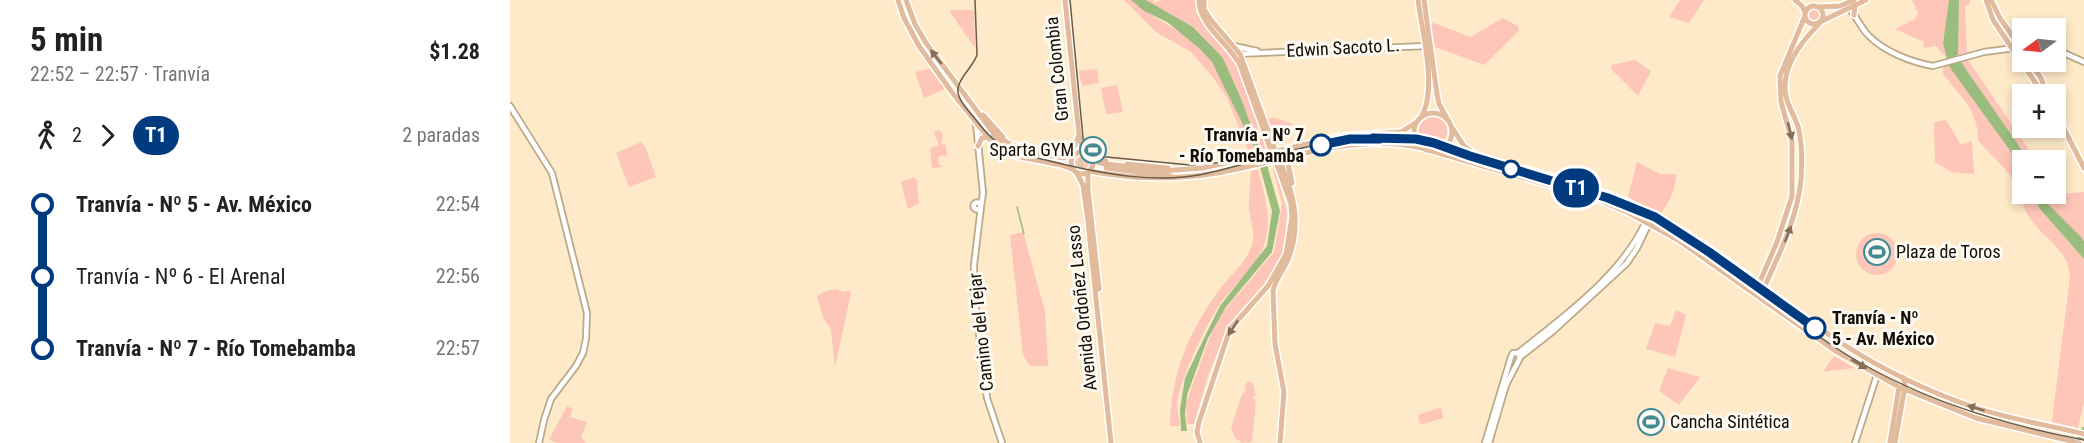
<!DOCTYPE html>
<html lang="es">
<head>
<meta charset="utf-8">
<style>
  body { margin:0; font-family:"Roboto Condensed",sans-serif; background:#f6f6f6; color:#222; height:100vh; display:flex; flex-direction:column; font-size:22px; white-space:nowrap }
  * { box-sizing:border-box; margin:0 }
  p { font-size:20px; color:#767676 }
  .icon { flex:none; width:33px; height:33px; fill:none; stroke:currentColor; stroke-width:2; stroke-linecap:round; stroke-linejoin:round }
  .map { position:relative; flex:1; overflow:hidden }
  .drawer { display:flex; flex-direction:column; background:#fff; width:510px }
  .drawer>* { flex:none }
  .badge { padding:0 12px; border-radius:20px; font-size:21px; line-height:39px }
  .needle { width:39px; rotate:255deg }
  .buttons { position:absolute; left:1502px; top:18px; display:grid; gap:12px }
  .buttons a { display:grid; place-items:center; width:54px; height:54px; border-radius:0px; background:#fff; box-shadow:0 3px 9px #0003; font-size:30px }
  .map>.badge { position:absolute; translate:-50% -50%; box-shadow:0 0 0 3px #fff }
  .legs { display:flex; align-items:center; gap:9px; height:66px; padding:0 30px; font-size:20px }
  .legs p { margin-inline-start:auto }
  .headline { display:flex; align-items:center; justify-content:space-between; height:102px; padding:0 30px }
  h1 { font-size:33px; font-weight:700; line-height:45px }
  ul { padding:0 30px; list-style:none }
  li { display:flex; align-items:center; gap:21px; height:72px; font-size:22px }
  li i { display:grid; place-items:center; width:9px; height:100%; margin:0 8px; background:currentColor }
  li i::after { content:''; width:15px; height:15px; margin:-8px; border:4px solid; border-radius:50%; background:#fff }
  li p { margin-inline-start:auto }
  li:first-child i { background:linear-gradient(#0000 50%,currentColor 0) }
  li:last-child i { background:linear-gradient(currentColor 50%,#0000 0) }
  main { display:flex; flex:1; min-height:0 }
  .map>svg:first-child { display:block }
  .green { fill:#fec6b9 }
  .water { fill:#9abd7d }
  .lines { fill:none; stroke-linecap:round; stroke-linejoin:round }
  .stream { stroke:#9abd7d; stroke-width:1.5 }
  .river { stroke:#9abd7d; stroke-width:6 }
  .major-tunnel { stroke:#dbc9aa; stroke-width:5; stroke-dasharray:5 2.5; stroke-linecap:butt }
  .minor-casing { stroke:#bba988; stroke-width:8 }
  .major-casing { stroke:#fff; stroke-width:8 }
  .minor { stroke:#fff; stroke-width:4.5 }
  .major { stroke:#e2bb9d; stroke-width:5 }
  .tram { stroke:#665c49; stroke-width:1.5 }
  .oneway { fill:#856d58 }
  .line-1-casing { stroke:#fff; stroke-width:14 }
  .line-1 { stroke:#003b80; stroke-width:9 }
  .stop-1-dot { fill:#fff; stroke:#003b80; stroke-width:3 }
  .labels { text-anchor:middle; stroke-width:6; stroke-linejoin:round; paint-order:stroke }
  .street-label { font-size:18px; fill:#130d03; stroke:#fdfaf3 }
  .stop-label { font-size:18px; font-weight:bold; fill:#130d03; stroke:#fdfaf3; text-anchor:end }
  .poi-label { font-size:18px; fill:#130d03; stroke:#fdfaf3; text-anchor:start }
</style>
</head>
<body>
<main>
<section class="drawer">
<div class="headline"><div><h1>5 min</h1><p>22:52 – 22:57 · Tranvía</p></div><b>$1.28</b></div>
<div class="legs"><svg class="icon" aria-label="walk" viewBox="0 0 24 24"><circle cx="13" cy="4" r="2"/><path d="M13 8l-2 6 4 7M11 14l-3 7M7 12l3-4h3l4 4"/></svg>2<svg class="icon" aria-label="forward" viewBox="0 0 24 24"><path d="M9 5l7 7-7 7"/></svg><b class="badge" style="background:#003b80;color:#fff">T1</b><p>2 paradas</p></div>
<ul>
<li><i style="color:#003b80"></i><b>Tranvía - Nº 5 - Av. México</b><p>22:54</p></li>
<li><i style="color:#003b80"></i><span>Tranvía - Nº 6 - El Arenal</span><p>22:56</p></li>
<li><i style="color:#003b80"></i><b>Tranvía - Nº 7 - Río Tomebamba</b><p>22:57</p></li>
</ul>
</section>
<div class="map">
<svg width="1574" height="443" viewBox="0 0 1574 443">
  <rect width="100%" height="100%" fill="#feeac8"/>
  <path class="green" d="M614,0H621C644,20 674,30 695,53C715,76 732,123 746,151L739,152L717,98L705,80L681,52L646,32Z
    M636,0H643L644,3L653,0H686V13L728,65L756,149H751L713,58L683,27Z
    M1170,0H1194L1179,23L1159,17Z
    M1402,0H1439L1433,43L1437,59L1426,46L1413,48L1414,42L1385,29L1405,19L1408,13Z
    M1449,0H1460V3L1455,6L1457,52L1448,55Z
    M1296 15a8 8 0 1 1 16 0a8 8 0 1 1-16 0Z
    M441,10H462L464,12L465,48L440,12Z
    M993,18L1008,26L1009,31L974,65L925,47L920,25L922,23L927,24L960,37Z
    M1125,60L1141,71L1128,96L1102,70L1101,65Z
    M1458,60L1526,160H1519L1451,62Z
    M1438,65L1510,162L1512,167V194H1523L1529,208L1574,259V403L1568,428L1542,422L1560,277C1559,249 1533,238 1519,217C1513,208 1511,197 1507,187C1498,169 1481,155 1468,141C1468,108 1451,98 1433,74V67Z
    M420,69L434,88L433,90L414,98L405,72Z
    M587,69L589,83L572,86L569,71Z
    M607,85L613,112L596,114L591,88Z
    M909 131a14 14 0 1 1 28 0a14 14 0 1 1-28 0Z
    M764,117V119L766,118L782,124L779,128H774L776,135L774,136V138L763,136L757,119Z
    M1436,120L1451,145L1462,141L1464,174L1442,172L1425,162L1424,122Z
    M430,130L433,136L431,143L436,145L437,158L434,155L429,156L428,163L433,167L422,168L420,148L429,145L424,132Z
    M131,142L135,146L146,177L119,187L106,153Z
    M562 163a9 9 0 1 1 18 0a9 9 0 1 1-18 0Z
    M1127,162L1150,174H1166C1166,188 1159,204 1149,215L1118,197Z
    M762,166L767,174L777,212L773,258L753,289L718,326L698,376L684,424H677L676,403L703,328L714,311L764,252L772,204Z
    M748,169C754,194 762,216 755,242C749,264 726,283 712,301C699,319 667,384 667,406C668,412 669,418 670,424L669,426H660C661,373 679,331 710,289C721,274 736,263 742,245C746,234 740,220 739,208C739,196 740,183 741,171Z
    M404,177L407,180L409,204L398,209L391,182Z
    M1545,188L1550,194L1574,192V241L1538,204L1534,194H1545Z
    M513,232L535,311L538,366H520L513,354L500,235Z
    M1346 254a21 21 0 1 1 42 0a21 21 0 1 1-42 0Z
    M327,289L333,292L338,290L341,293L325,367L321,329L313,318L307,296L316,291Z
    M1166,310L1176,315L1165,357L1136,349L1145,323L1160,326Z
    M1324,356L1344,368L1313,372Z
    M1158,368L1190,377L1169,405L1149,391Z
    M737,381L743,383L746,396L744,395L743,398L746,402L742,442L732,443L725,438L721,428L732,394L735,392L736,389L734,388Z
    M57,406L63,409L60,417L77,422L71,437L76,443H47L39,440Z
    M931,407L933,418L910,425L908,415Z"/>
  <path class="water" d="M621,0H636L683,27L713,58L732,101L750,150L746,151L702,62L689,48L657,22L634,11Z
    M1439,0H1449L1448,55L1437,59L1433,43Z
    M1451,62L1516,156L1519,160H1512V167L1438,65Z
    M757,165L770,211L762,252L716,307L698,338L677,395L675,415L677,431H671L670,409L675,378L697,332L710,306L757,246L762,211L750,167Z
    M1523,194H1534L1538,204L1571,237L1574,241V259L1529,208Z"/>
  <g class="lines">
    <path class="stream" d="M507,207L514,234"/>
    <path class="river" d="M1568,443L1574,430"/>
    <path class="major-tunnel" d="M554,158L589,163
      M553,162L575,165"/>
    <defs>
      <path id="minor" d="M1342,12C1348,20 1352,29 1359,36C1375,52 1401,62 1423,66L1474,52L1512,47
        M724,46L747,51
        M1545,49L1574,62
        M727,54L916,46
        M0,106L42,173L77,313L76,339L73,353L66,366L41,399L34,420L29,443
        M466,123L473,193L471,206
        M463.5 206a3.5 3.5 0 1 1 7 0a3.5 3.5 0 1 1-7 0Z
        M471,207L464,265V294L477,398L492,443
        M1008,353C1053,317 1112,275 1136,221
        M1010,357L1042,332L1117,263L1127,248L1139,223
        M975,443L1001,357L1003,353H1008L1010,358L996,385L979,443
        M1345,443L1367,375"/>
      <path id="major" d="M388,0L394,18L409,46L441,91L480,140L505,156L551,165L564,170
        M396,0L405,24L416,43L484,134L511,151L554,158
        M555,0L569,135L573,149L577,153
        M689,0C689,26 719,43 730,65L760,148
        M694,0V9L701,20L730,54L764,147
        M908,0C912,31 928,91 911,117
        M914,0L927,94L929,104L937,118
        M1285,0L1292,6L1295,12
        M1476,0L1483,20L1533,94
        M1481,0L1490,18L1512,50
        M1295 15a9 9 0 1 1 18 0a9 9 0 1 1-18 0Z
        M1308,7L1330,6L1344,0
        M1344,15L1345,5
        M1312,21L1356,0
        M1520,62L1531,78L1537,94
        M1545,111L1574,168
        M904 132a19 19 0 1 1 38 0a19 19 0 1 1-38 0Z
        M473,115L493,137
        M941,126L954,146L967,156C1028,173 1092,186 1148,217C1215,253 1273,305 1336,346C1375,371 1420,392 1463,407C1499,419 1537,425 1574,434
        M483,137L502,151L510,154
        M506,145L535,152
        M468,146L472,138L477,137
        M922,151L1089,200L1119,213L1168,240L1324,350L1389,387L1466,418L1569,443
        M561 163a11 11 0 1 1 22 0a11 11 0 1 1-22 0Z
        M550,154H565
        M557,154L564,147L569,135
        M580,155L596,161
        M779,156L778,163L782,183
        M589,163L651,171L693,168L832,136L891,132L907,122
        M617,164L658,168
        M596,168L661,176
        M579,171C621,179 665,180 707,173C776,161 845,131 916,149
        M566,172L573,185L578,221L601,443
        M578,172V190L589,289
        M1254,288C1270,252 1287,219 1291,180C1292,164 1292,145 1289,130C1286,118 1278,107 1276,96C1270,68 1291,42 1309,24
        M1245,293L1267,242L1282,196V141L1271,102L1270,76L1295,16
        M690,443L687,432L689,422L720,329L758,286L776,254L782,217L781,204L767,165
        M770,443L774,392L765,344L763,291C765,279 775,269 779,257C791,224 784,194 771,164
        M1380,443L1389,387
        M1385,443L1395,386L1393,377"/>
    </defs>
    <use href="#minor" class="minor-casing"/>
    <use href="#major" class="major-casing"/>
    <use href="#minor" class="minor"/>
    <use href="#major" class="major"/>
    <path class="tram" d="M465,0L467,55C463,67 450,76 448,88C446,99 460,112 466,120C493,156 509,153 548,163C594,174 647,184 694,174C742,164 789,145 838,140C856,137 877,139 895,140C928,144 957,158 987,167C1038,183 1098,195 1145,220C1210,255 1263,306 1323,346C1399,396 1485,423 1574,440
      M560,0L573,138L578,150L586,156L680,165L715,162"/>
  </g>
  <defs><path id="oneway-solid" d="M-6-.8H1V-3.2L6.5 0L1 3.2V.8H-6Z" transform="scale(1.5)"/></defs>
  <g class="oneway">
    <use href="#oneway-solid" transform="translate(426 57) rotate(-128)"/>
    <use href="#oneway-solid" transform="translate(1280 131) rotate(76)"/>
    <use href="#oneway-solid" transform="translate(1278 234) rotate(-69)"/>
    <use href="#oneway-solid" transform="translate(723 328) rotate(123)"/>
    <use href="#oneway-solid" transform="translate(1349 364) rotate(30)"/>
    <use href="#oneway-solid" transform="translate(1466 408) rotate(-163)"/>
  </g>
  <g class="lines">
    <defs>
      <path id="line-1" d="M811,145L840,139H870L863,138L906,139L924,143L960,156L1098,198L1145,217L1199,252L1305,328"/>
    </defs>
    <use href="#line-1" class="line-1-casing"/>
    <use href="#line-1" class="line-1"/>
  </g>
  <defs>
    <symbol id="stadium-ring" viewBox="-11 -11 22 22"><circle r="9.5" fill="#fdfaf3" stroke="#438a93" stroke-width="1.5"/><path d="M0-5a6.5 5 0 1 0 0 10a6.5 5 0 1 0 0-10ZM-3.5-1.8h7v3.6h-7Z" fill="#438a93"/></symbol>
  </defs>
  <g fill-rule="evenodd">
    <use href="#stadium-ring" x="568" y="135" width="30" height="30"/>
    <use href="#stadium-ring" x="1352" y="237" width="30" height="30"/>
    <use href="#stadium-ring" x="1126" y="407" width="30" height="30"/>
  </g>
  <g class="stop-1-dot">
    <circle cx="811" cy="145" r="10"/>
    <circle cx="1001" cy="169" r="8"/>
    <circle cx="1305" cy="328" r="10"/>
  </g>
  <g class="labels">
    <g class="street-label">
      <text transform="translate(833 48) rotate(-3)" y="6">Edwin Sacoto L.</text>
      <text transform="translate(547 69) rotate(-96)" y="6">Gran Colombia</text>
      <text transform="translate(572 308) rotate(-96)" y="6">Avenida Ordoñez Lasso</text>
      <text transform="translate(471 332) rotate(-96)" y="6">Camino del Tejar</text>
    </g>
    <g class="stop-label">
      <text x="794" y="141">Tranvía - Nº 7<tspan x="794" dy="21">- Río Tomebamba</tspan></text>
      <text x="1322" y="324" text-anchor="start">Tranvía - Nº<tspan x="1322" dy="21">5 - Av. México</tspan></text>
    </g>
    <g class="poi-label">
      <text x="564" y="156" text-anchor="end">Sparta GYM</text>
      <text x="1386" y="258">Plaza de Toros</text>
      <text x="1160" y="428">Cancha Sintética</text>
    </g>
  </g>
</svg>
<div class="buttons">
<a><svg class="needle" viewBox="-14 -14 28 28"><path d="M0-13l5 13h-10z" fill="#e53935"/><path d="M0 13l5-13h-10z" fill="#767676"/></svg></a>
<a>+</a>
<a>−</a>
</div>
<b class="badge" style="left:1066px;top:188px;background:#003b80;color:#fff">T1</b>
</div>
</main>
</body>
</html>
